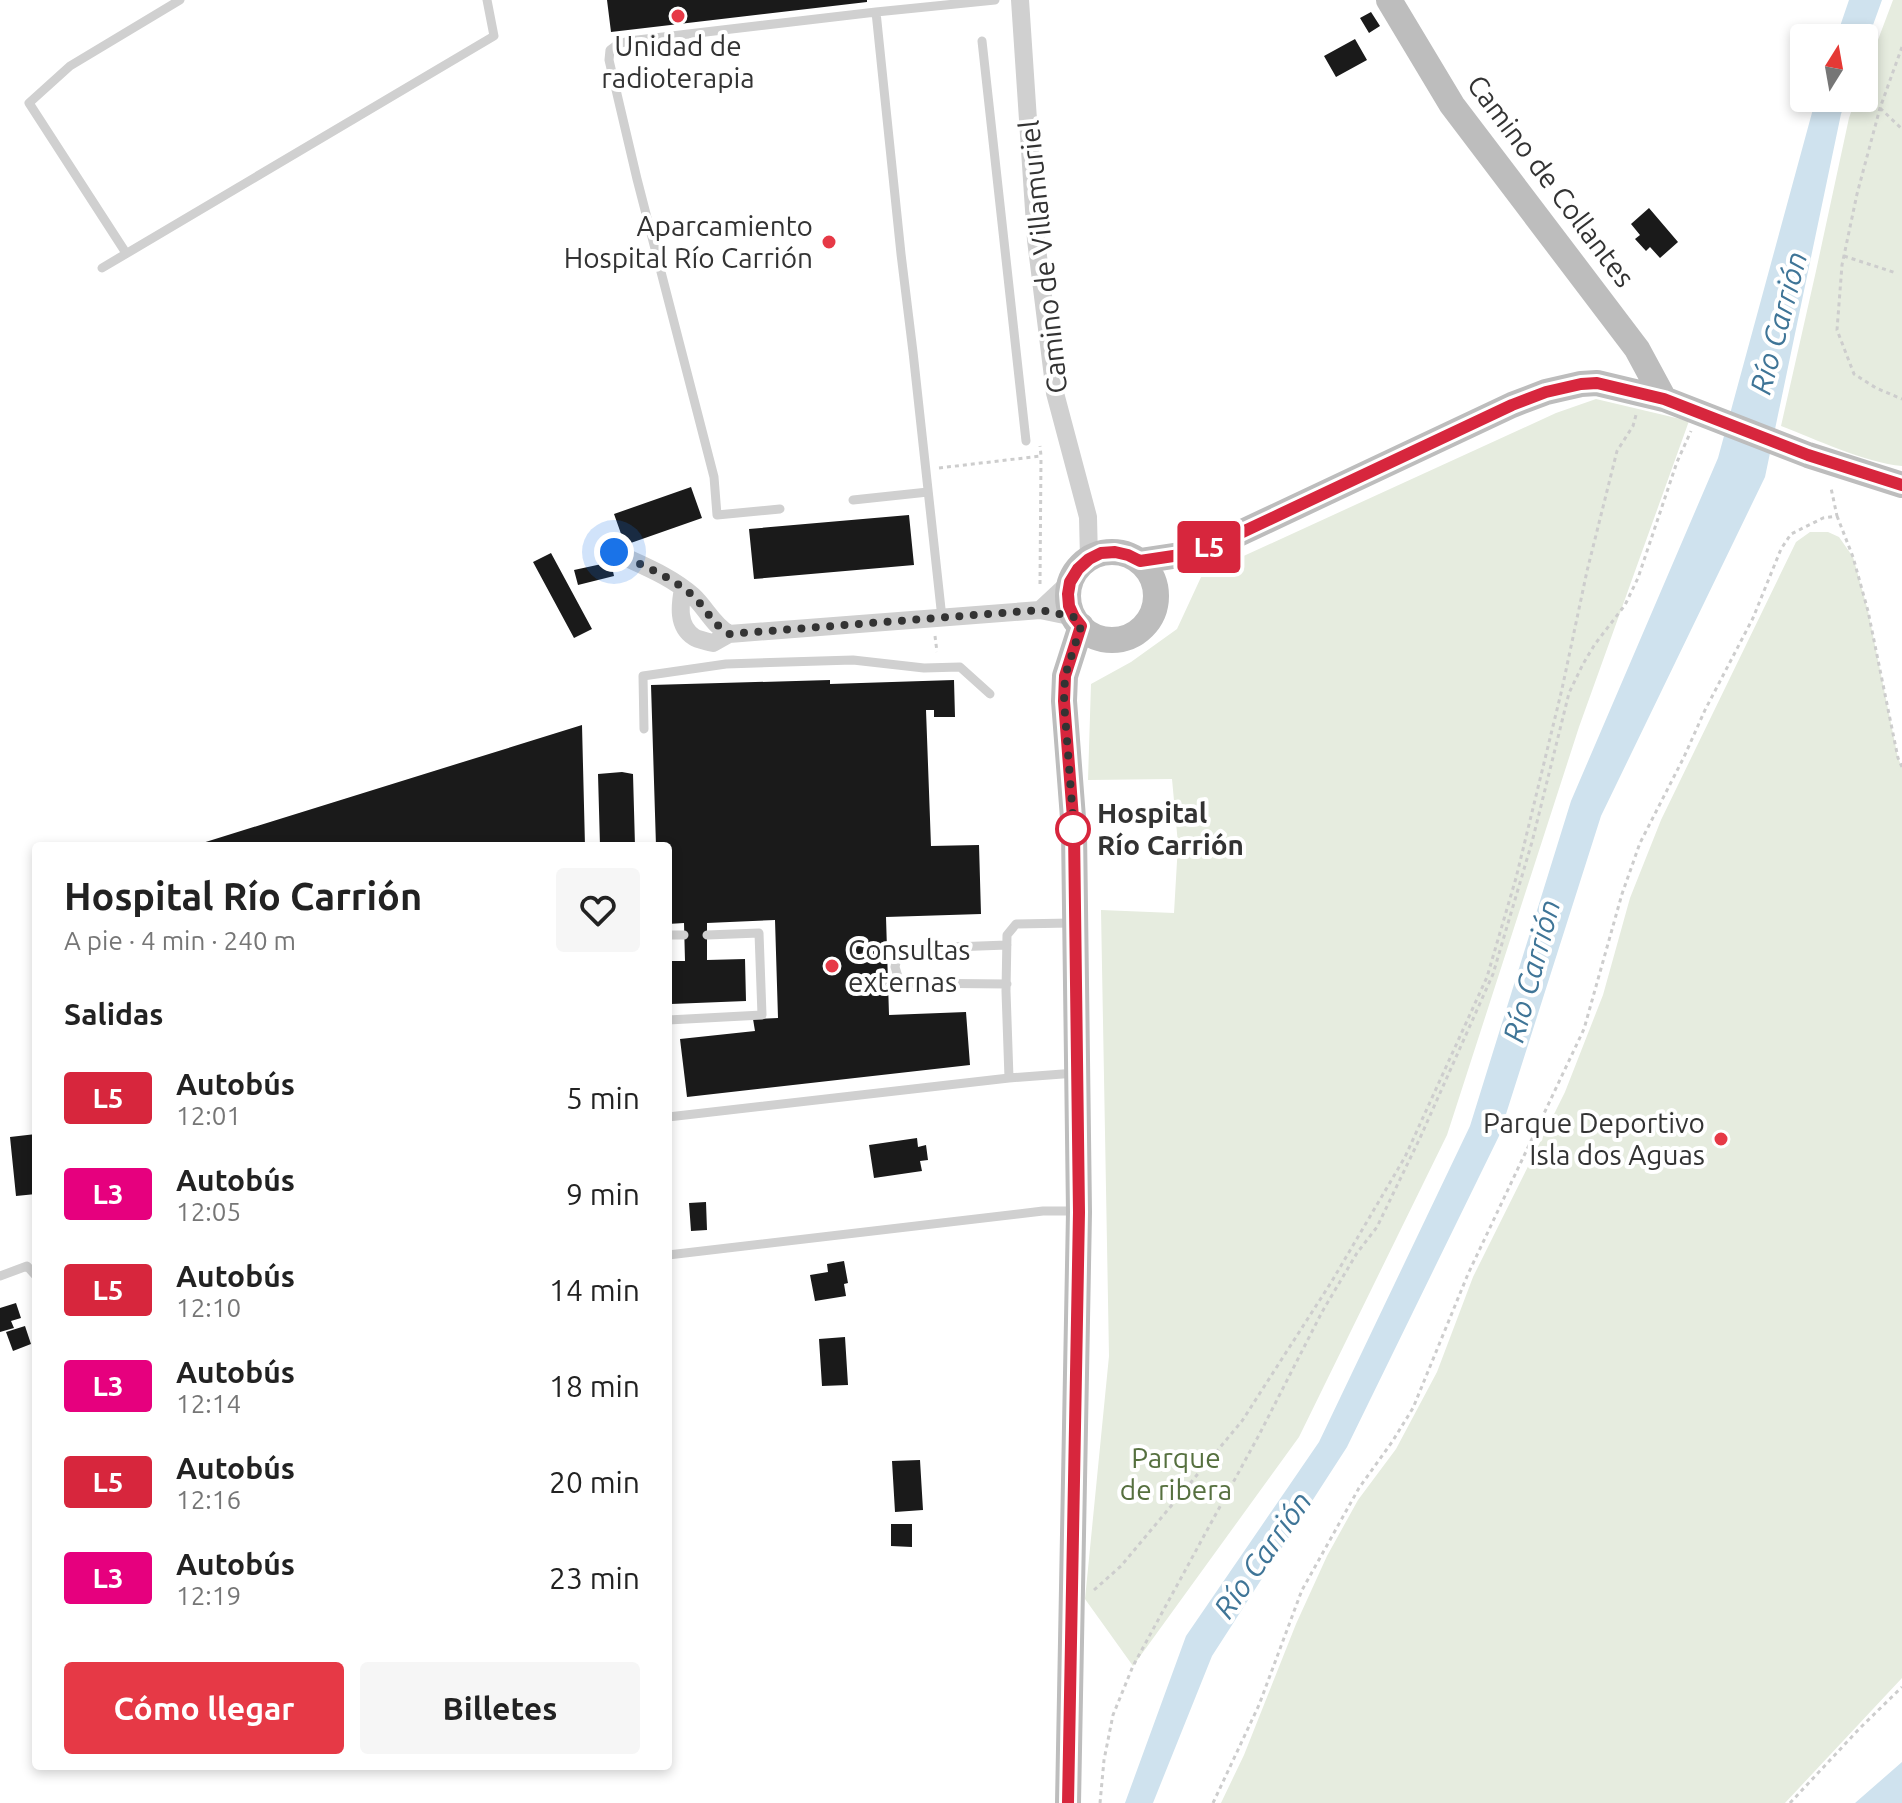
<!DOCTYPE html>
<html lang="es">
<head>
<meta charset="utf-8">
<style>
  body { margin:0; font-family:Ubuntu,sans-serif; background:#f6f6f6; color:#222; height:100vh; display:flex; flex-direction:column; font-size:30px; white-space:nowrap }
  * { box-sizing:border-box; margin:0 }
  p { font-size:26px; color:#767676 }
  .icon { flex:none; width:44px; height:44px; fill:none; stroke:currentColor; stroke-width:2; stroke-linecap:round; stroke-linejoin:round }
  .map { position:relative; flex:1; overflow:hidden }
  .panel { position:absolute; left:32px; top:842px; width:640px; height:928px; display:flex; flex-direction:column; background:#fff; border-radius:8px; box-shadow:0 4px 12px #0003 }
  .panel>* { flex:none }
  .badge { padding:0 16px; border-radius:6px; font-size:28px; line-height:52px }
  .needle { width:52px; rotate:11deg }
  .fabs { position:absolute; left:1790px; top:24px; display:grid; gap:16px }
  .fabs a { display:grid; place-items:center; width:88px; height:88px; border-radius:8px; background:#fff; box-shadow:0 4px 12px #0003; font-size:40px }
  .you { position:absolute; width:40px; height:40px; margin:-20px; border:6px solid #fff; border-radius:50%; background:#1a73e8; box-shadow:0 0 0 12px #1a73e833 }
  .map>.badge { position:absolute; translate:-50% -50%; box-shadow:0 0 0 4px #fff }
  h2 { padding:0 32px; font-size:30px; line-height:72px }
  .round { display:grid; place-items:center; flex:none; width:84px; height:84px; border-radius:8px; background:#f6f6f6 }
  .summary { display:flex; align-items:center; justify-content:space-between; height:136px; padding:0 32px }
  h1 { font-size:38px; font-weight:700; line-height:60px }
  .cta { display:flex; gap:16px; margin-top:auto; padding:16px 32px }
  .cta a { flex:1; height:92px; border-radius:8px; background:#e63946; color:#fff; font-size:32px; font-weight:700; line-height:92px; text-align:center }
  .cta a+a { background:#f6f6f6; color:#222 }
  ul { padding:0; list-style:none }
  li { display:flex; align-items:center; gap:24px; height:96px; padding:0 32px }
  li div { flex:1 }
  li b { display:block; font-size:30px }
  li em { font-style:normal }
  li .badge { min-width:88px; font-weight:700; text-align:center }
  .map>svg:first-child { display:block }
  .green { fill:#e6ecdf }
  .water { fill:#cfe2ee }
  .building { fill:#1a1a1a }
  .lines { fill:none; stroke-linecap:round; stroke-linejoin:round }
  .path { stroke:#cdcdcd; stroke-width:3; stroke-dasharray:4 4; stroke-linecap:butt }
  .lane { stroke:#d0d0d0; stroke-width:9 }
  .street { stroke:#d0d0d0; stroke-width:18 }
  .secondary { stroke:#bdbdbd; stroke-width:26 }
  .line-casing { stroke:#fff; stroke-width:18 }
  .line { stroke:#d7263d; stroke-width:12 }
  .walk { stroke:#333; stroke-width:8; stroke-dasharray:0 14.4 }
  .poi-dot { fill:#e63946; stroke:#fff; stroke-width:3 }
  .stop-dot { fill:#fff; stroke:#d7263d; stroke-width:4 }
  .labels { text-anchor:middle; stroke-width:8; stroke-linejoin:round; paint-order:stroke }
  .poi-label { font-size:28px; fill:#333; stroke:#fff; text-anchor:end }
  .street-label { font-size:28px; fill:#333; stroke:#fff }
  .stop-label { font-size:28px; font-weight:bold; fill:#333; stroke:#fff; text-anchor:start }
  .park-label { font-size:28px; fill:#56703f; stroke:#fff }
  .water-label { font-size:30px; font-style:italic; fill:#3f7597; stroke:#fff }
</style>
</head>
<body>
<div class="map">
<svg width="1902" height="1803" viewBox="0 0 1902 1803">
  <rect width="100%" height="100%" fill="#fff"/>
  <path class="green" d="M1893,0H1902V466C1866,463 1815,439 1781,426L1816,271L1849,118L1856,98H1864V77Z
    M1596,399L1689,421L1579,727L1447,1135L1299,1437L1133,1666L1085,1599L1109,1356L1101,910L1174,913L1178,844L1172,779L1088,780L1091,684L1131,662L1177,629L1202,575L1556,413Z
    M1810,532H1828L1839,537L1853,557L1868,611L1898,758L1902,767V1678L1785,1803H1221L1244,1755L1296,1624L1327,1556L1358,1500L1396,1449L1437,1372L1473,1277L1565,1092L1603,995L1630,898L1661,820L1796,542Z"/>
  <path class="water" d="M1849,0H1882L1864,50V38H1836Z
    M1816,98H1847L1841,114L1765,477L1601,816L1499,1136L1347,1447L1212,1656L1153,1803H1125L1186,1636L1319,1442L1470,1126L1571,801L1718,458Z
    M1902,1762V1803H1855Z"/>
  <path class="building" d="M607,0H867V2L611,32Z
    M1371,12L1380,26L1369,33L1360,18Z
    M1355,39L1367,60L1336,77L1324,56Z
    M1649,208L1678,242L1660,258L1650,247L1646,251L1635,239L1640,235L1631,224Z
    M691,487L702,518L625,545L614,514Z
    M909,515L914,565L754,579L749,529Z
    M551,553L592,629L574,638L533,562Z
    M611,562L614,576L578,585L574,570Z
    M830,680V684L954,680L955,717H934V710H926L931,846L979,845L981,914L886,917L889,1015L966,1012L970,1065L687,1097L680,1039L755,1031L753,1019L778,1018L775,920L707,923V960L745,959L746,1001L671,1004L669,961H685L684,923L668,924V846H656L651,685Z
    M582,725L585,846H196V845Z
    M622,772L633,774L635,846H600L598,774Z
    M36,1134V1194L16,1196L10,1137Z
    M917,1138L918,1147L926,1145L928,1160L920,1161L922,1171L874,1178L869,1145Z
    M706,1202L707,1230L691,1231L689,1203Z
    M844,1261L848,1283L844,1284L846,1296L815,1301L810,1275L828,1272L827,1264Z
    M16,1303L21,1318L11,1321L14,1328L0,1332V1308Z
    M25,1326L31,1344L13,1351L6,1332Z
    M845,1337L848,1385L822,1386L819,1339Z
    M920,1460L923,1510L895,1512L892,1461Z
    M891,1524H912V1547L891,1546Z"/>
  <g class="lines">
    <path class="path" d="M1902,47L1880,108L1857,194L1842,265L1837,330L1854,374L1876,388L1902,399
      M1880,108L1902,129
      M1844,256L1896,273
      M939,468L1041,456L1040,446
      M1837,516L1853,557L1868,611L1898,758L1902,767
      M1040,584L1041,456
      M935,636L937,652
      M1094,1590L1121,1566L1242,1421L1332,1281L1405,1157L1487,977L1516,878L1562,689L1587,571L1617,451L1633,426L1636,415
      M1100,1803L1104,1760L1113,1715L1133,1666L1259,1435L1322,1312L1357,1253L1377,1227L1420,1138L1493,974L1532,842L1569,693L1583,664L1595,644L1625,605L1638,578L1677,462L1691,431
      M1213,1803L1259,1705L1302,1590L1359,1488L1392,1442L1413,1408L1468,1274L1584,1029L1622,894L1640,843L1684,757L1705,710L1753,618L1781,549L1791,534L1823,518L1837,516L1831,488
      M1790,1803L1860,1728L1902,1687"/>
    <path class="lane" d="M876,12L901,254L913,352L942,618
      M982,41L1026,441
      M126,253L29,103L70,66L180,0
      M102,268L494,36L487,0
      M853,500L928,492
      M780,509L717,515L714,477L637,179L609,60L610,50L618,44L629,41L876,12L995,0
      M644,729L643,676L726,664L853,660L924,668L960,667L990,694
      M668,935H684
      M1007,984L900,983L895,967L899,949L1007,945
      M668,1020L762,1015L759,933L707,935
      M1009,1078L1006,991L1007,935L1016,924L1071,923
      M668,1117L1009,1078L1076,1073
      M668,1255L1043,1211H1076
      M0,1276L27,1266L36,1276"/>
    <path class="street" d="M1020,0L1036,240L1055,393L1088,517L1089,559
      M614,552C641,565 671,576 693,596C706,608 713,625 729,634L1040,610L1074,617
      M683,589C680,605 677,626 694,637C698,640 707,641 713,643L729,634
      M1040,610L1070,582"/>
    <path class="secondary" d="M1389,0L1452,105L1637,349L1664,399
      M1068 596a44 44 0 1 1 88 0a44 44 0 1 1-88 0Z
      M1140,561L1200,552L1512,405L1546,392L1581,384L1597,383L1664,399L1808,455L1902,485
      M1068,1803L1079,1212L1074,831L1064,701L1065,676L1081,626"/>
  </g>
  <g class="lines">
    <defs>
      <path id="line" d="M1068,1803L1079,1212L1074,831L1064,701L1065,676L1081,626L1074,617L1069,606L1068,594L1070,582L1078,569L1089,559L1101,553L1115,552L1128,555L1140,561L1200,552L1512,405L1546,392L1581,384L1597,383L1664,399L1808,455L1902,485"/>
    </defs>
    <use href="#line" class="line-casing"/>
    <use href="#line" class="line"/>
    <path class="walk" d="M614,552C641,565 671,576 693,596C706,608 713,625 729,634L1040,610L1074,617L1081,626L1065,676L1064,701L1074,831L1073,829"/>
  </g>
  <g class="poi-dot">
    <circle cx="678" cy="16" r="8"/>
    <circle cx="829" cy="242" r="8"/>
    <circle cx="832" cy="966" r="8"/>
    <circle cx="1721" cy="1139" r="8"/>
  </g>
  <circle class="stop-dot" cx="1073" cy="829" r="16"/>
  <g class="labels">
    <g class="poi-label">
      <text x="678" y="56" text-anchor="middle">Unidad de<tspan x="678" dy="32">radioterapia</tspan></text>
      <text x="813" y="236">Aparcamiento<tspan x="813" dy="32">Hospital Río Carrión</tspan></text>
      <text x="848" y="960" text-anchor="start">Consultas<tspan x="848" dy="32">externas</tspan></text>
      <text x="1705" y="1133">Parque Deportivo<tspan x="1705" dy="32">Isla dos Aguas</tspan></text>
    </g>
    <g class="street-label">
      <text transform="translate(1551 181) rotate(53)" y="10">Camino de Collantes</text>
      <text transform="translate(1043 257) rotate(-96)" y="10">Camino de Villamuriel</text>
    </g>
    <g class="stop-label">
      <text x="1097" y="823">Hospital<tspan x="1097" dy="32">Río Carrión</tspan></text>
    </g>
    <g class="park-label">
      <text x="1176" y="1468">Parque<tspan x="1176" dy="32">de ribera</tspan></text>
    </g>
    <g class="water-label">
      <text transform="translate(1779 323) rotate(-75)" y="10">Río Carrión</text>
      <text transform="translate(1532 971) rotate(-75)" y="10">Río Carrión</text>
      <text transform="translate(1263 1555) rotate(-55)" y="10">Río Carrión</text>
    </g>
  </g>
</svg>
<div class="fabs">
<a><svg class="needle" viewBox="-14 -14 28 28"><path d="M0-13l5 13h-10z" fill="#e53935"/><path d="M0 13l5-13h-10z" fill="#767676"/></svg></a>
</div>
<div class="you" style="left:614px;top:552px"></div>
<b class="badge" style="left:1209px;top:547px;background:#d7263d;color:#fff">L5</b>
<section class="panel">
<div class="summary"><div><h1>Hospital Río Carrión</h1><p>A pie · 4 min · 240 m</p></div><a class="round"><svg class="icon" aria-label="heart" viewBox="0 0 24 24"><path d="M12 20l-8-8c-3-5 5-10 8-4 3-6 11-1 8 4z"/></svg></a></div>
<h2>Salidas</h2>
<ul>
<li><span class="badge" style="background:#d7263d;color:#fff">L5</span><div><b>Autobús</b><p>12:01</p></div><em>5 min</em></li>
<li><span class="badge" style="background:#e6007e;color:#fff">L3</span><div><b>Autobús</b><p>12:05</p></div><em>9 min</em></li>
<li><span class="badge" style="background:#d7263d;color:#fff">L5</span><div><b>Autobús</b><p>12:10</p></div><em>14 min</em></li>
<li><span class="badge" style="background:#e6007e;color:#fff">L3</span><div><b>Autobús</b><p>12:14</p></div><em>18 min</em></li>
<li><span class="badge" style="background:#d7263d;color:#fff">L5</span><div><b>Autobús</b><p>12:16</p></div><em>20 min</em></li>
<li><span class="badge" style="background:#e6007e;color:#fff">L3</span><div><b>Autobús</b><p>12:19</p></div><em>23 min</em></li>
</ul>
<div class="cta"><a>Cómo llegar</a><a>Billetes</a></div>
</section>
</div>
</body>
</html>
